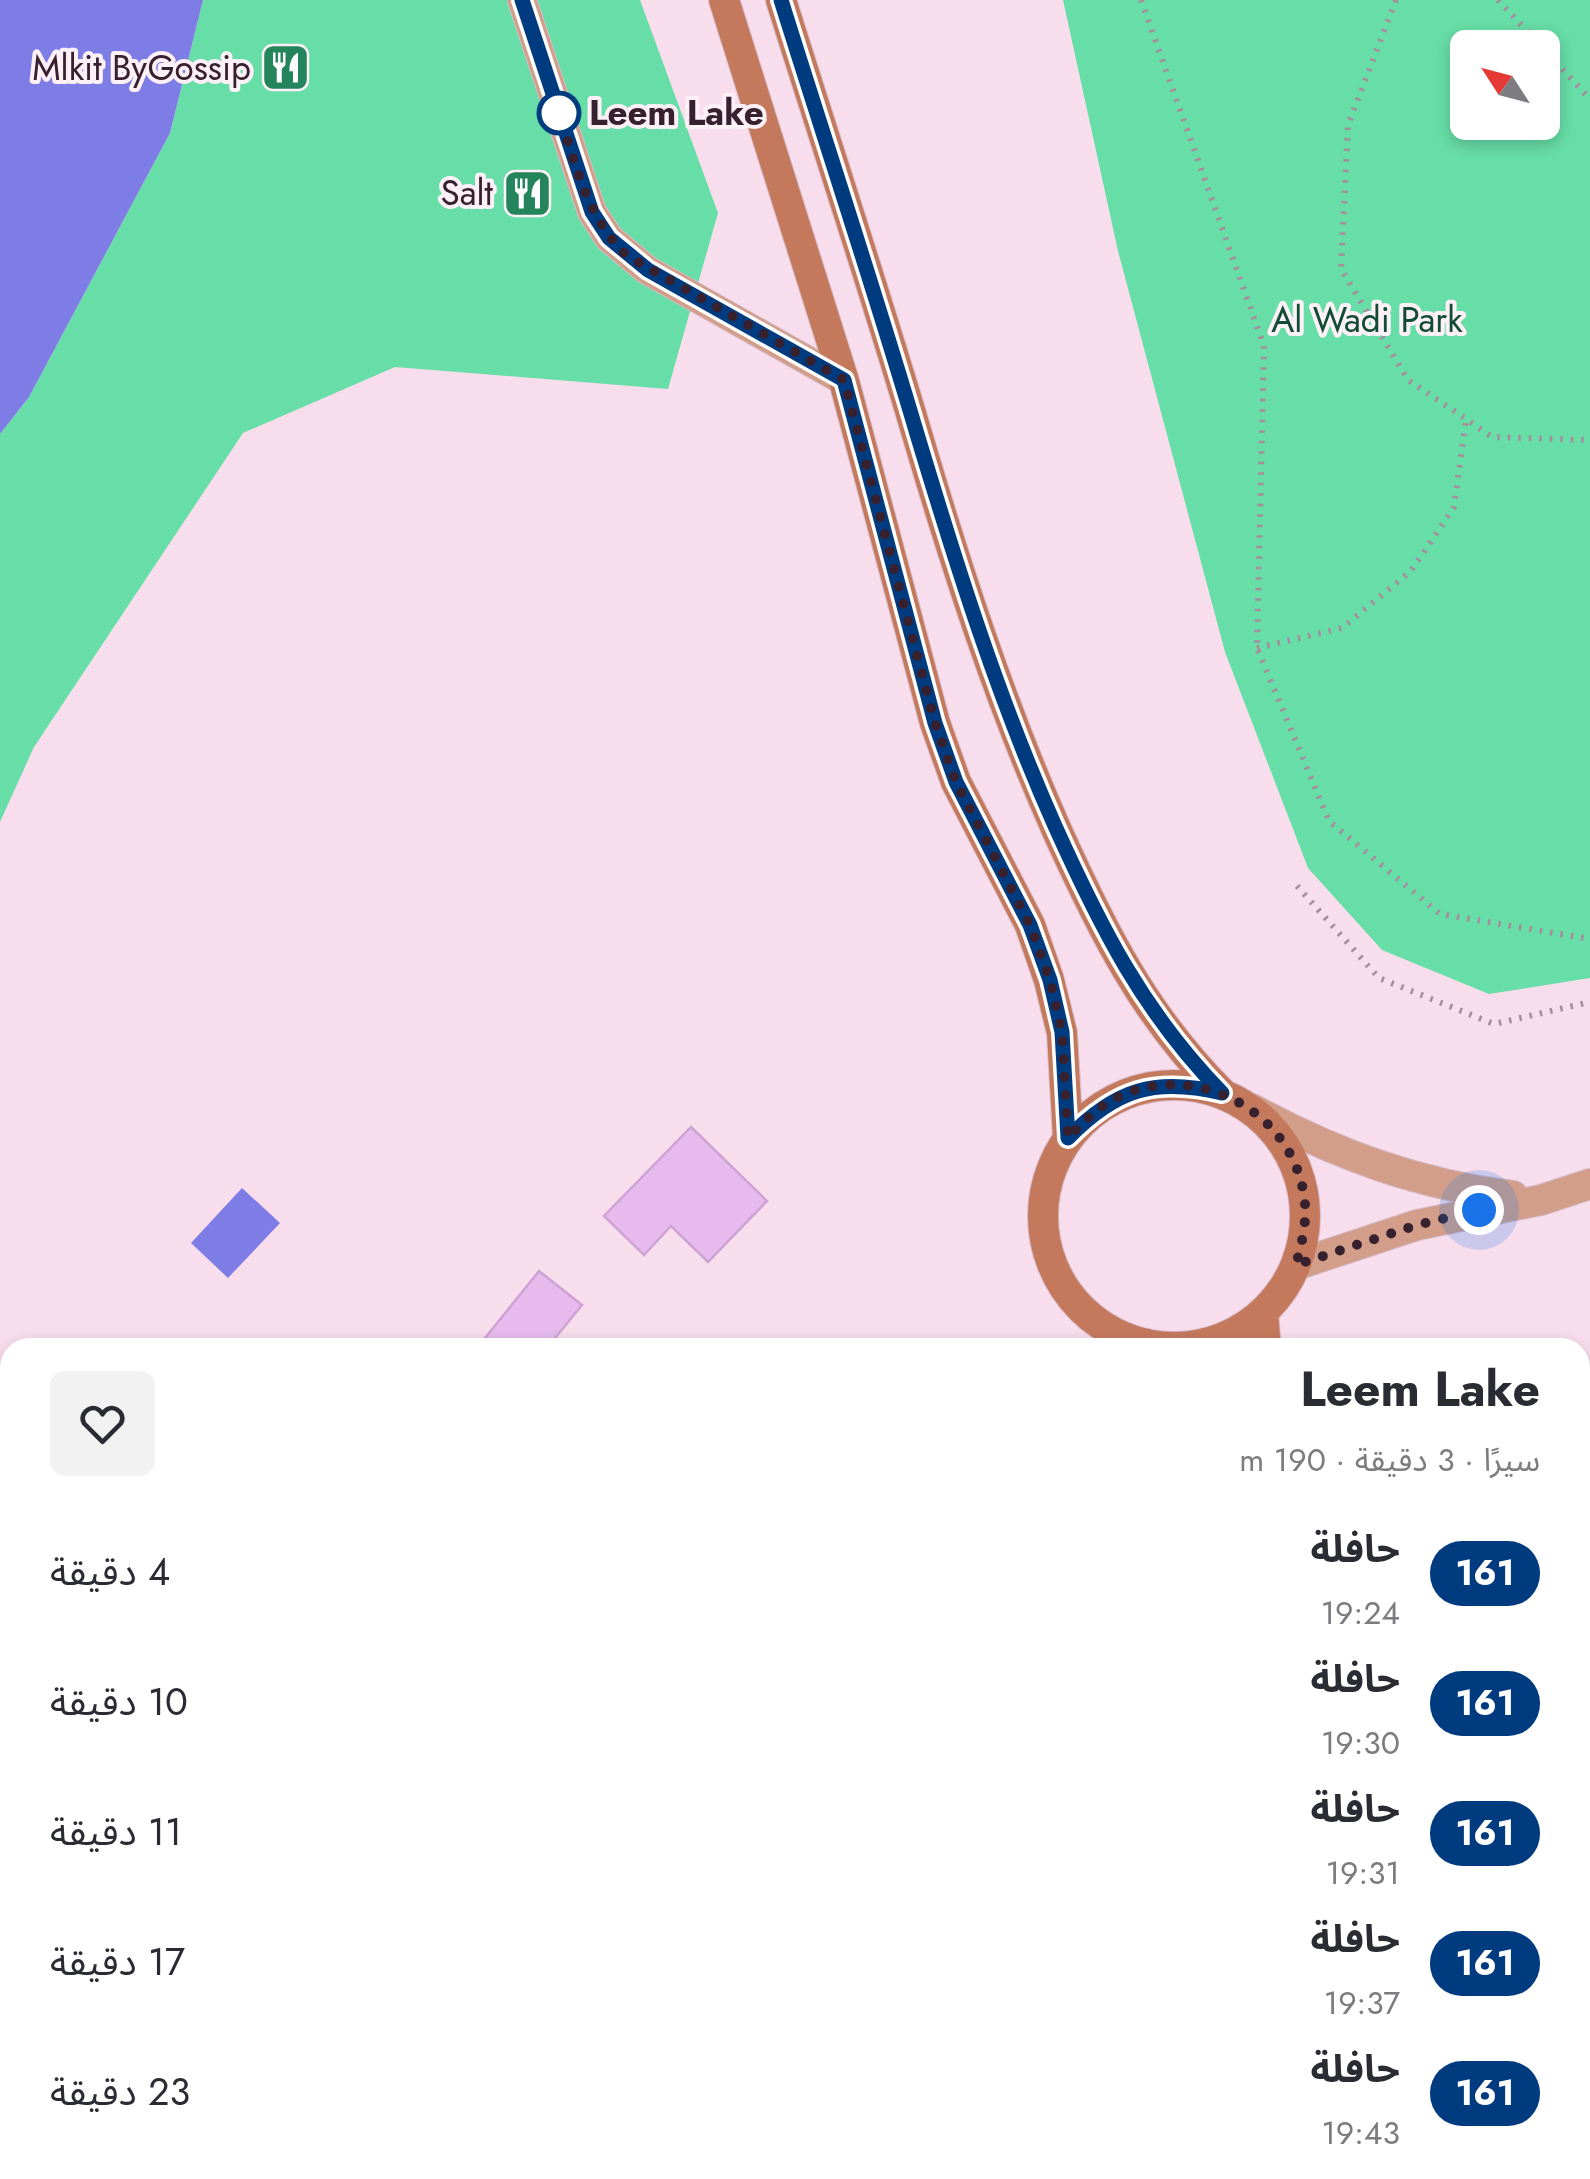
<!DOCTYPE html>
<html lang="ar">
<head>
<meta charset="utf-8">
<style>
  body { margin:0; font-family:Jost,"Noto Sans Arabic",sans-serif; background:#f2f2f3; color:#2b2b33; direction:rtl; height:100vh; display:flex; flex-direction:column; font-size:38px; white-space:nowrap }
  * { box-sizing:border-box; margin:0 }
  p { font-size:32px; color:#7c7c81 }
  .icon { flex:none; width:55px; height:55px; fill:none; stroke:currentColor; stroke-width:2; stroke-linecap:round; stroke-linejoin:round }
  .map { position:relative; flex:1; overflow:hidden; direction:ltr }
  .side { position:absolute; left:0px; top:1338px; width:1590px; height:842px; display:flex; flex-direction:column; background:#fff; border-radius:30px 30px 0 0; box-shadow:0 5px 15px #0003; direction:rtl }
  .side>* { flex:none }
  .badge { padding:0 20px; border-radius:32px; font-size:35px; line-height:65px }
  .needle { width:65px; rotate:306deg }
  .tools { position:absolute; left:1450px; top:30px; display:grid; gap:20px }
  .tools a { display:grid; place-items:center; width:110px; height:110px; border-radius:15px; background:#fff; box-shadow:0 5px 15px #0003; font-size:50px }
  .you { position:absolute; width:50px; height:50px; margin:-25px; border:8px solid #fff; border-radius:50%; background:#1a73e8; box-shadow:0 0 0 15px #1a73e833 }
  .map>.badge { position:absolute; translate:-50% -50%; box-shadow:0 0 0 5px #fff }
  .round { display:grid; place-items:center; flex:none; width:105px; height:105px; border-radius:15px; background:#f2f2f3 }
  .overview { display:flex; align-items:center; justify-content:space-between; height:170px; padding:0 50px }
  h1 { font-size:48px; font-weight:700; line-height:75px }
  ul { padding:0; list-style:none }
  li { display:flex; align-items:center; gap:30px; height:130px; padding:0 50px }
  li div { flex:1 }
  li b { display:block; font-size:38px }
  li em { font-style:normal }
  li .badge { min-width:110px; font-weight:700; text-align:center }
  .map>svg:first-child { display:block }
  .built { fill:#f8cee7 }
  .green { fill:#67dda7; fill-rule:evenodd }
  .water { fill:#7e7ce5 }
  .building { fill:#e6baed; stroke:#cda2d4; stroke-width:2.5 }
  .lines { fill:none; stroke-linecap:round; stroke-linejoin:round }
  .lane-casing { stroke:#d5bccb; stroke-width:30 }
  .street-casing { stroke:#d5bccb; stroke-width:32 }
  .secondary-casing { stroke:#d5bccb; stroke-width:32 }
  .path { stroke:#a68d9c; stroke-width:6; stroke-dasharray:2.5 8; stroke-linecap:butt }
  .lane { stroke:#d29e8a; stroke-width:28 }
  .street { stroke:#d29e8a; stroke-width:30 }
  .secondary { stroke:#c5795c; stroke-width:30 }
  .line-casing { stroke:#fff; stroke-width:22 }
  .line { stroke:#003b80; stroke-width:15 }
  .walk { stroke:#38212f; stroke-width:10; stroke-dasharray:0 18 }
  .stop-dot { fill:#fff; stroke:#003b80; stroke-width:5 }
  .labels { text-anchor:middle; stroke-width:8; stroke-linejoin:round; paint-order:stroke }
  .poi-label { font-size:35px; fill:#38212f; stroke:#fdf0f7; text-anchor:end }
  .stop-label { font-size:35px; font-weight:bold; fill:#38212f; stroke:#fdf0f7; text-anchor:start }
  .park-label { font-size:35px; fill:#114c34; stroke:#fdf0f7 }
</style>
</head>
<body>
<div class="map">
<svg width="1590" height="2179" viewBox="0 0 1590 2179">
  <rect width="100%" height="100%" fill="#f8deed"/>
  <path class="built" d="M1580,1858L1590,1888V2179H1458L1455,2170H1580Z"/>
  <path class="green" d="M203,0H640L718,213L668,389L395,367L243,433L34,747L0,822V434L29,397L170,133Z
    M1063,0H1590V978L1489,994L1382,950L1308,868L1225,652L1118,251ZM1468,48H1542V122H1468Z"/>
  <path class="water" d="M0,0H203L170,133L29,397L0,434Z
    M242,1188L280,1223L228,1278L191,1243Z"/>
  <path class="building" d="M691,1127L767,1201L708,1262L671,1226L644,1255L604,1216Z
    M539,1271L582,1305L547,1348H477Z
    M10,1519V1639L0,1647V1527Z
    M1580,1955L1590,1993V2179H1546L1544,2170H1580Z
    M751,2170H789L792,2179H740L739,2174Z
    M805,2170H845L825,2179H809Z"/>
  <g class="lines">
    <defs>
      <path id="lane" d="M522,0L592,212L609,238L647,270L844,381
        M1077,2179L1104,2170"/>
      <path id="street" d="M1252,1109C1335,1154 1419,1185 1513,1196
        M1296,1265L1417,1225L1541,1200L1590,1184"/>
      <path id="secondary" d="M724,0L844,381L935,723L956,782L1030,925L1049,980L1062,1033L1068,1138
        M781,0C826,144 874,288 917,434C957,570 1000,703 1058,833C1103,932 1144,1015 1222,1093
        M1043 1216a131 131 0 1 1 262 0a131 131 0 1 1-262 0Z
        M1263,1313L1266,1348
        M1348,2170L1350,2179
        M1415,2170L1417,2179"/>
    </defs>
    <use href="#lane" class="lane-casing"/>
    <use href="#street" class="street-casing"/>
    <use href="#secondary" class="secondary-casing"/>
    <path class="path" d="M1141,0L1264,346L1257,648L1329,821L1440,914L1590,939
      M1396,0L1348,125L1341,269L1408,380L1466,419L1492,437L1590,440
      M1498,0L1590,99
      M1257,648L1342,628L1411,571L1454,507L1466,419
      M1297,886L1379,978L1494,1024L1590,1002
      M1580,1526L1590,1522"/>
    <use href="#lane" class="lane"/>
    <use href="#street" class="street"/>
    <use href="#secondary" class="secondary"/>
  </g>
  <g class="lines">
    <defs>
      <path id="line" d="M522,0L592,212L609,238L648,270L844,380L935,723L956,782L1030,925L1050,980L1062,1032L1068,1138C1116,1089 1155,1077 1222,1093C1143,1012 1101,928 1055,826C998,698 957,567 917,434C874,288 826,144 781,0"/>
    </defs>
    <use href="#line" class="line-casing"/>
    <use href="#line" class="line"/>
    <path class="walk" d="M559,113L558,110C575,162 586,216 626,255L844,380L935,723L956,782L1030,925L1050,980L1062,1032L1068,1138C1084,1121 1100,1105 1122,1095C1199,1062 1292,1112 1304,1196C1308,1219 1302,1242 1296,1265L1417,1225L1479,1210"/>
  </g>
  <defs>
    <symbol id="restaurant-square" viewBox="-11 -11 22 22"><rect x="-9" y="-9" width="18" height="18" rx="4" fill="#24855d" stroke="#fdf0f7"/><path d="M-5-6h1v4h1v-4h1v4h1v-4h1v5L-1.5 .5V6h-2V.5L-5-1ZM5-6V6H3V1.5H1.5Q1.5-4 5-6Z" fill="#fff"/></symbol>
  </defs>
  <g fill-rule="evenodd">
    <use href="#restaurant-square" x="258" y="40" width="55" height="55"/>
    <use href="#restaurant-square" x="500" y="166" width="55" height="55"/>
  </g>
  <circle class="stop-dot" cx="559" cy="113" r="20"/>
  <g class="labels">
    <g class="poi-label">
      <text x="251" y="80">Mlkit ByGossip</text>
      <text x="493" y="205">Salt</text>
    </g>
    <g class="stop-label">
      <text x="589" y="125">Leem Lake</text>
    </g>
    <g class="park-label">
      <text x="1367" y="332">Al Wadi Park</text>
    </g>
  </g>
</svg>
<div class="tools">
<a><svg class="needle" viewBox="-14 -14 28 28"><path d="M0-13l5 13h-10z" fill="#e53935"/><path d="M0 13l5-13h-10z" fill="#7c7c81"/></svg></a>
</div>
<div class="you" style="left:1479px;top:1210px"></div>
<section class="side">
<div class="overview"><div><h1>Leem Lake</h1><p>سيرًا · 3 دقيقة · 190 m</p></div><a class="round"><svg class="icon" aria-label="heart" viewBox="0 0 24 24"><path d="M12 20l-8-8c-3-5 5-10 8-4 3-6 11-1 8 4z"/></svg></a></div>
<ul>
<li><span class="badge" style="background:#003b80;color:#fff">161</span><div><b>حافلة</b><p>19:24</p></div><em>4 دقيقة</em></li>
<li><span class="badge" style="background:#003b80;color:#fff">161</span><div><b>حافلة</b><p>19:30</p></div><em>10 دقيقة</em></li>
<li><span class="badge" style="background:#003b80;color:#fff">161</span><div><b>حافلة</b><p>19:31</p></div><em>11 دقيقة</em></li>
<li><span class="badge" style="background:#003b80;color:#fff">161</span><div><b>حافلة</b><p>19:37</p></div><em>17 دقيقة</em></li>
<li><span class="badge" style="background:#003b80;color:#fff">161</span><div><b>حافلة</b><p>19:43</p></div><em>23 دقيقة</em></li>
</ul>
</section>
</div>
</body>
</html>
